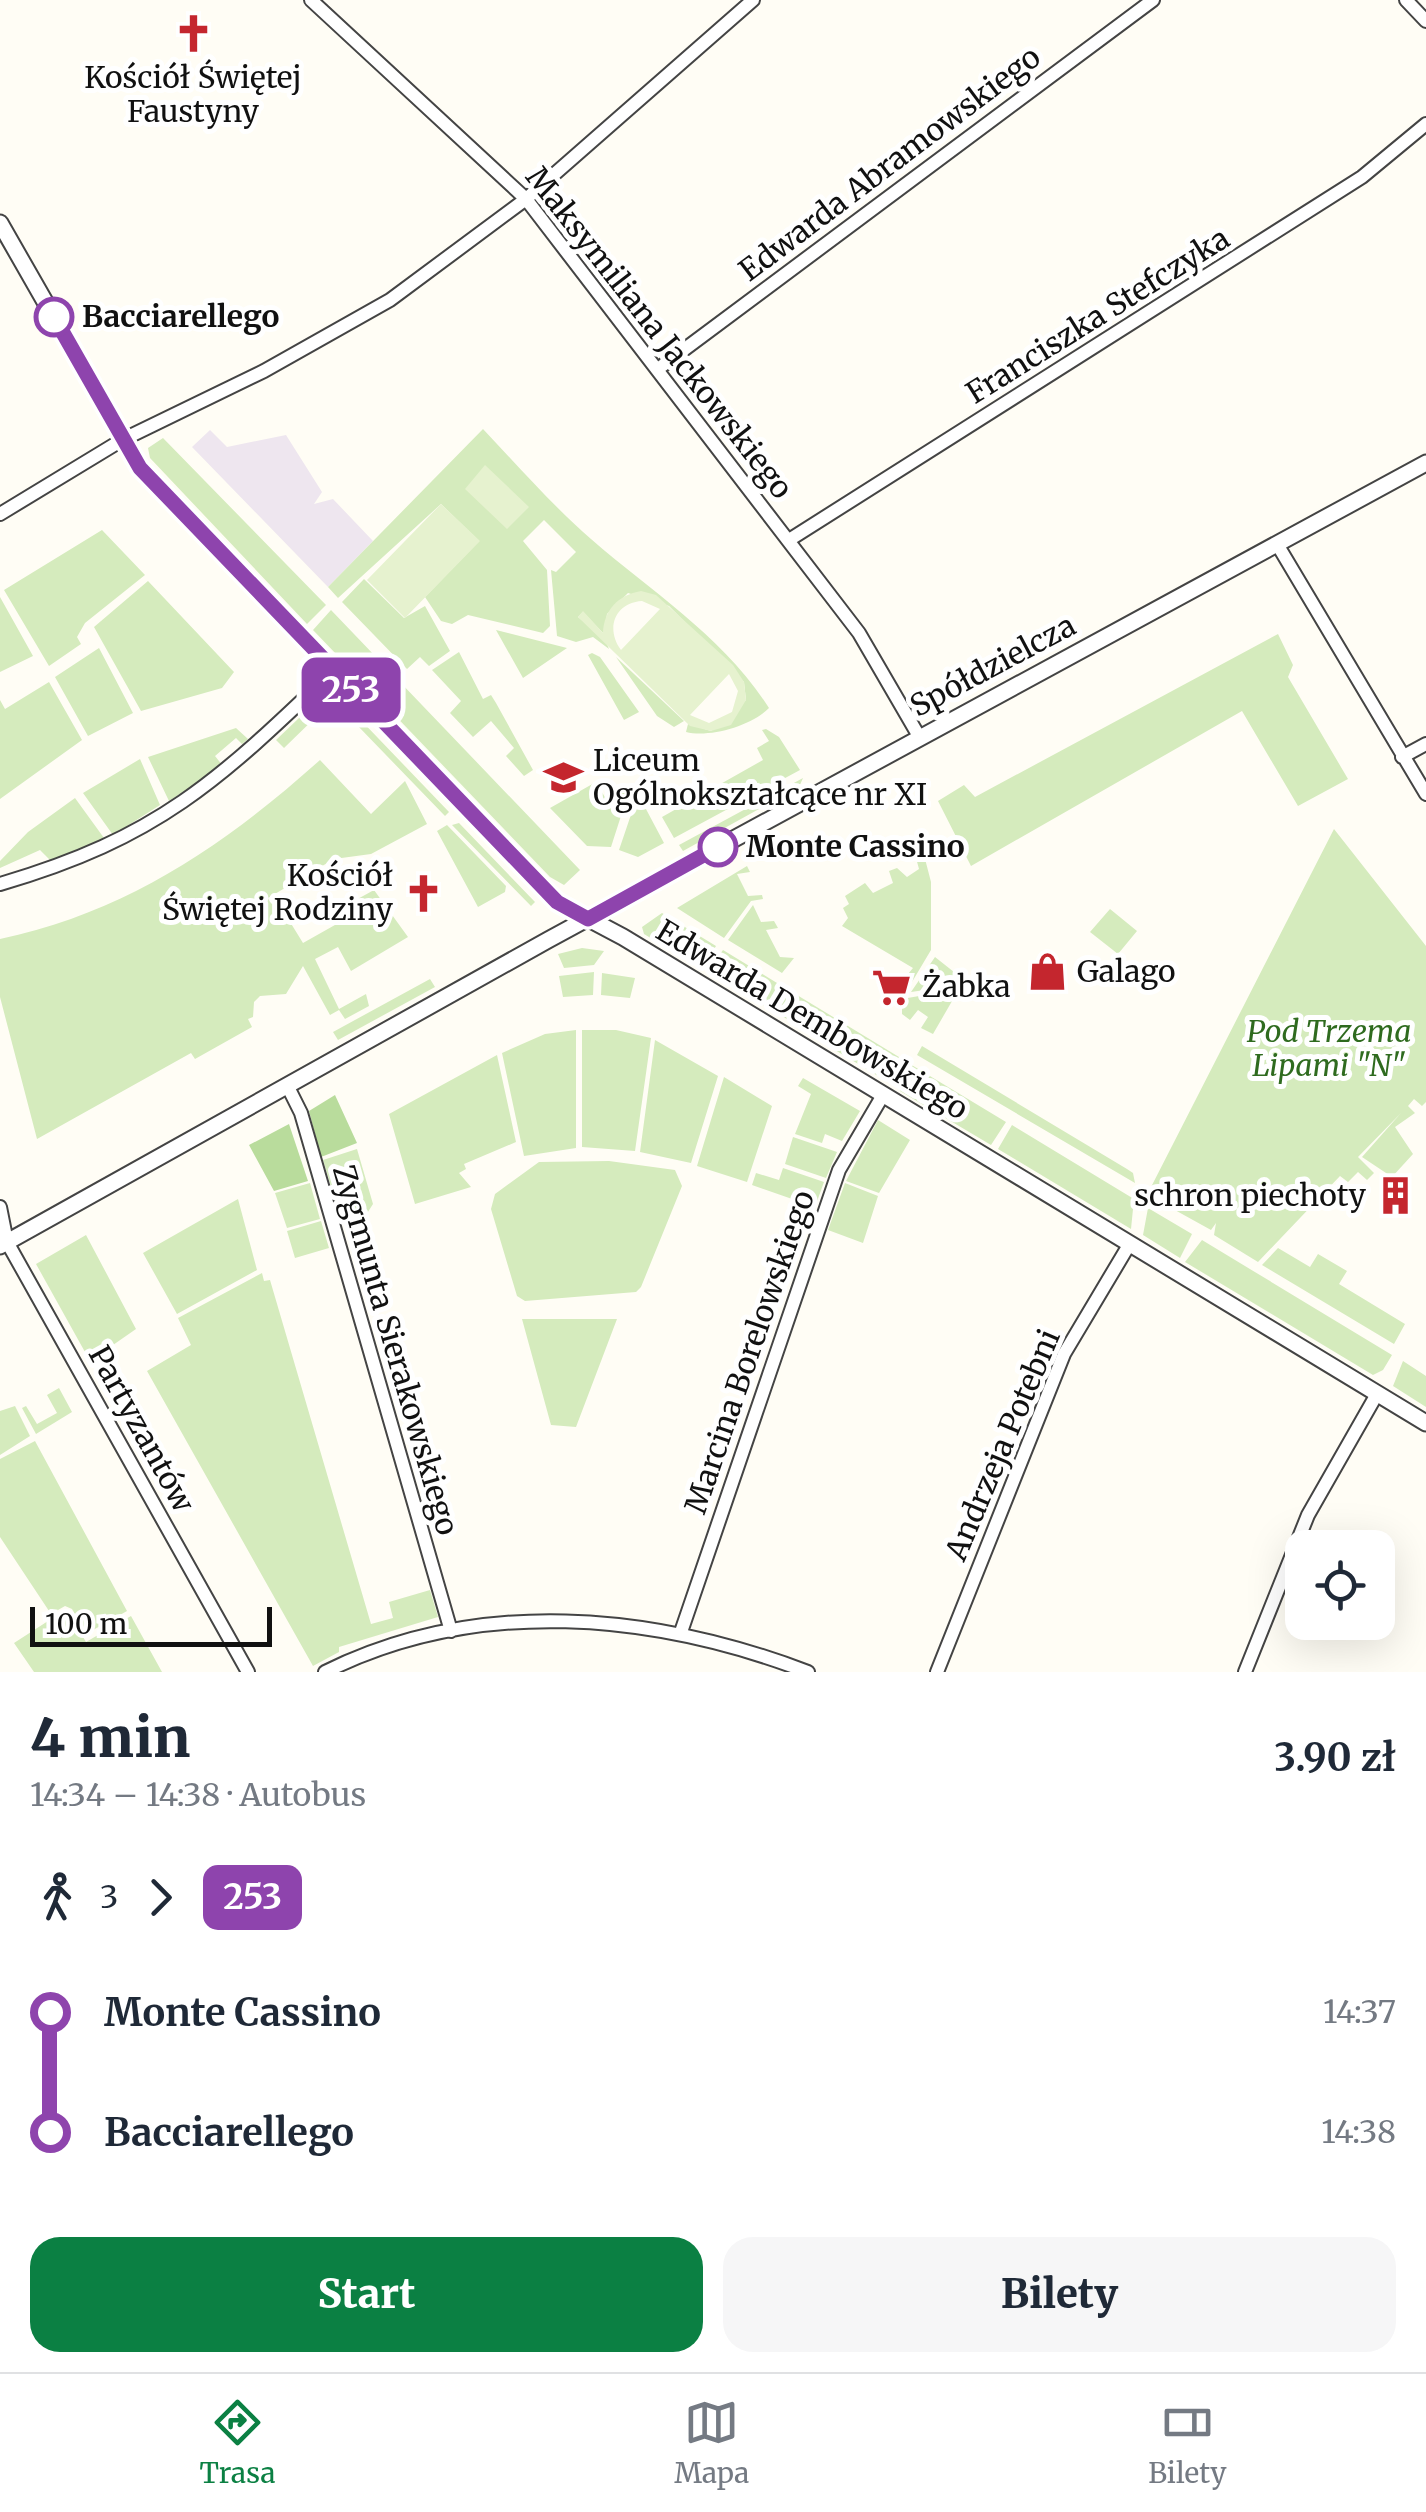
<!DOCTYPE html>
<html lang="pl">
<head>
<meta charset="utf-8">
<style>
  body { margin:0; font-family:Merriweather,serif; background:#f6f6f7; color:#1f2937; height:100vh; display:flex; flex-direction:column; font-size:38px; white-space:nowrap }
  * { box-sizing:border-box; margin:0 }
  p { font-size:32px; color:#747a83 }
  .icon { flex:none; width:55px; height:55px; fill:none; stroke:currentColor; stroke-width:2; stroke-linecap:round; stroke-linejoin:round }
  .map { position:relative; height:1672px; overflow:hidden }
  .panel { display:flex; flex-direction:column; background:#fff; flex:1 }
  .panel>* { flex:none }
  .badge { padding:0 20px; border-radius:15px; font-size:35px; line-height:65px }
  .controls { position:absolute; left:1285px; top:1530px; display:grid; gap:20px }
  .controls a { display:grid; place-items:center; width:110px; height:110px; border-radius:20px; background:#fff; box-shadow:0 10px 40px #0002; font-size:50px }
  .scale { position:absolute; left:30px; bottom:25px; width:242px; box-sizing:border-box; padding-left:10px; border:5px solid #111; border-top:0; font-size:28px; line-height:35px; white-space:nowrap; color:#111; -webkit-text-stroke:8px #fff; paint-order:stroke }
  .map>.badge { position:absolute; translate:-50% -50%; box-shadow:0 0 0 5px #fff }
  .legs { display:flex; align-items:center; gap:15px; height:110px; padding:0 30px; font-size:32px }
  .legs p { margin-inline-start:auto }
  .headline { display:flex; align-items:center; justify-content:space-between; height:170px; padding:0 30px }
  h1 { font-size:55px; font-weight:800; line-height:75px }
  .button { display:flex; gap:20px; margin-top:auto; padding:20px 30px }
  .button a { flex:1; height:115px; border-radius:30px; background:#0b8043; color:#fff; font-size:40px; font-weight:800; line-height:115px; text-align:center }
  .button a+a { background:#f6f6f7; color:#1f2937 }
  ul { padding:0 30px; list-style:none }
  li { display:flex; align-items:center; gap:35px; height:120px; font-size:38px }
  li i { display:grid; place-items:center; width:15px; height:100%; margin:0 12px; background:currentColor }
  li i::after { content:''; width:25px; height:25px; margin:-12px; border:8px solid; border-radius:50%; background:#fff }
  li p { margin-inline-start:auto }
  li:first-child i { background:linear-gradient(#0000 50%,currentColor 0) }
  li:last-child i { background:linear-gradient(currentColor 50%,#0000 0) }
  .dock { display:flex; justify-content:space-around; align-items:center; height:140px; border-top:2px solid #e0e1e3; background:#fff; font-size:28px; color:#747a83 }
  .dock a { display:grid; justify-items:center; gap:5px }
  .dock .current { color:#0b8043 }
  .map>svg:first-child { display:block }
  .industrial { fill:#eee6ef }
  .green { fill:#d5ebbd }
  .forest { fill:#b9dc9c }
  .pitch { fill:#e6f2cf; fill-rule:evenodd }
  .lines { fill:none; stroke-linecap:round; stroke-linejoin:round }
  .minor-casing { stroke:#444; stroke-width:16 }
  .tertiary-casing { stroke:#444; stroke-width:19 }
  .minor { stroke:#fff; stroke-width:12 }
  .tertiary { stroke:#fff; stroke-width:15 }
  .line-1-casing { stroke:#fff; stroke-width:22 }
  .line-1 { stroke:#8e44ad; stroke-width:15 }
  .stop-1-dot { fill:#fff; stroke:#8e44ad; stroke-width:5 }
  .labels { text-anchor:middle; stroke-width:10; stroke-linejoin:round; paint-order:stroke }
  .poi-label { font-size:30px; fill:#111; stroke:#fff; text-anchor:start }
  .street-label { font-size:30px; fill:#111; stroke:#fff }
  .stop-label { font-size:30px; font-weight:bold; fill:#111; stroke:#fff; text-anchor:start }
  .park-label { font-size:30px; font-style:italic; fill:#2f6b1f; stroke:#fff }
</style>
</head>
<body>
<div class="map">
<svg width="1426" height="1672" viewBox="0 0 1426 1672">
  <rect width="100%" height="100%" fill="#fffdf5"/>
  <path class="industrial" d="M210,430L227,447L286,435L322,492L314,504L333,499L373,541L328,587L192,447Z"/>
  <path class="green" d="M483,429C518,466 552,505 591,539C653,593 724,637 769,708C752,726 709,738 686,732L688,724L711,731L746,700L744,682L669,606L628,593L607,614L604,634L583,612L578,617L605,639L609,649L593,637L576,642L557,636L551,570L556,572L576,552L544,520L523,541L547,570L550,626L543,633L468,615L452,624L441,621L425,597L479,541L441,504L338,598L328,587Z
    M163,438L326,605L307,624L150,458L148,448Z
    M102,530L145,575L85,623L77,637L81,644L49,666L4,590Z
    M364,579L404,618L425,606L450,651L429,666L420,657L407,669L342,602Z
    M148,581L234,672L222,688L141,711L94,627Z
    M0,597L33,656L0,672Z
    M331,610L580,870L564,885L550,877L313,630Z
    M496,630L567,648L523,678Z
    M1278,634L1293,665L1288,677L1348,779L1298,806L1242,711L971,866L938,801L964,785L975,797Z
    M99,648L133,713L88,736L55,677Z
    M459,652L483,699L491,695L496,703L533,770L524,776L506,756L514,748L491,721L473,737L450,713L461,701L432,670Z
    M592,653L600,657L639,712L624,720L588,655Z
    M616,657L684,721L674,727L657,716Z
    M49,682L82,740L0,799V700L5,709Z
    M331,689L449,812L445,816L327,694Z
    M322,696L343,716L335,725L321,712L284,748L276,740Z
    M236,728L248,739L242,744L236,738L215,756L223,766L169,801L148,757Z
    M766,729L779,737L800,770L674,838L662,817L763,760L757,748L769,741L762,730Z
    M140,759L160,805L113,835L83,793Z
    M320,760L371,814L405,781L427,824L371,854L334,859L268,898L270,902L289,898L297,910L287,917L303,943L358,912L354,901L374,890L408,937L351,971L338,947L315,959L339,1009L366,994L369,1006L345,1019L339,1010L330,1015L303,966L286,994L260,996L254,1002L253,1017L248,1019L252,1027L195,1059L191,1053L37,1139L0,997V939C127,912 225,845 320,760Z
    M803,778L799,787L683,851L679,845Z
    M596,782L606,799L629,791L611,847L587,846L550,808Z
    M638,794L664,843L638,857L619,850Z
    M75,798L104,838L51,861L40,850L0,868V861L28,832Z
    M459,823L535,902L531,906L452,825Z
    M447,825L506,886L505,892L478,907L437,831Z
    M1334,829L1426,946V1102L1422,1106L1414,1099L1408,1106L1415,1113L1395,1127L1413,1154L1392,1177L1362,1157L1401,1113L1358,1157L1374,1173L1367,1180L1358,1172L1348,1182L1340,1176L1258,1262L1214,1235L1216,1223L1211,1230L1155,1199L1149,1191Z
    M924,855L931,882V950L909,987L903,989L898,986L913,968L842,926L848,918L843,908L849,904L845,896L865,883L873,893L893,883L889,871L897,868L907,877L919,869L916,858Z
    M747,866L750,872L737,874L748,896L762,895L763,899L751,901L724,938L677,908Z
    M753,905L761,922L774,921L778,928L766,930L780,957L794,958L782,973L728,940Z
    M1110,909L1137,931L1118,954L1090,932Z
    M662,913L716,946L702,969L644,934L642,927Z
    M582,948L604,951L594,965L564,968L558,954Z
    M723,950L790,991L792,1022L707,972Z
    M935,957L959,976L955,983L959,985L911,992Z
    M594,972L593,995L563,997L559,976Z
    M602,973L635,978L630,998L601,995Z
    M430,979L435,987L338,1040L333,1032Z
    M959,989L933,1034L921,1028L928,1017L918,1010L910,1020L902,1014V999Z
    M797,995L899,1057L883,1079L797,1027Z
    M576,1030V1148L524,1156L502,1053L545,1034Z
    M582,1030H616L651,1038L635,1151L582,1147Z
    M655,1040L718,1076L691,1163L640,1152Z
    M922,1046L1127,1169L1133,1173L1135,1183L917,1055Z
    M497,1055L516,1142L464,1164L466,1169L459,1173L471,1187L415,1204L389,1114Z
    M910,1064L1006,1122L991,1145L900,1091L899,1081Z
    M724,1077L772,1106L747,1182L697,1166Z
    M803,1078L860,1111L842,1141L825,1134L822,1143L795,1134L811,1094L798,1086Z
    M878,1120L910,1140L879,1193L846,1181Z
    M1012,1125L1134,1199L1131,1229L998,1149Z
    M793,1137L837,1152L826,1178L785,1164Z
    M357,1149L373,1204L366,1215L342,1223L323,1160Z
    M609,1161L675,1170L682,1186L641,1287L636,1292L525,1301L517,1296L491,1209L495,1194L539,1162Z
    M783,1168L824,1182L815,1207L752,1185L756,1173L779,1180Z
    M310,1183L320,1219L287,1228L275,1193Z
    M845,1183L878,1196L863,1243L828,1230Z
    M238,1199L257,1270L177,1314L143,1253Z
    M1148,1208L1192,1234L1180,1258L1143,1235Z
    M321,1221L329,1248L295,1258L287,1231Z
    M86,1235L136,1329L90,1361L36,1264Z
    M1202,1240L1392,1355L1383,1370L1373,1375L1185,1262Z
    M1278,1248L1310,1267L1318,1254L1347,1271L1339,1284L1405,1324L1394,1344L1262,1265Z
    M262,1273L264,1281L270,1280L371,1624L393,1618L389,1602L430,1590L438,1617L339,1647V1652L313,1666L147,1371L191,1345L178,1318Z
    M522,1319H617L576,1427L551,1425Z
    M1403,1361L1426,1376V1407L1393,1386Z
    M59,1388L72,1412L36,1434L22,1408L26,1406L37,1424L57,1413L47,1395Z
    M15,1406L30,1436L0,1455V1411Z
    M35,1441L127,1611L86,1634L72,1609L65,1606L51,1614L0,1537V1459Z
    M62,1612L70,1615L86,1642L131,1616L162,1672H34L14,1643Z"/>
  <path class="forest" d="M335,1095L357,1143L321,1157L309,1111Z
    M289,1124L308,1181L274,1191L249,1145Z"/>
  <path class="pitch" d="M485,465L529,507L507,529L465,489Z
    M441,504L480,541L405,618L367,580Z
    M641,591L656,595L733,665L744,682L746,700L731,725L711,731L690,726L578,617L583,611L603,633C604,610 618,595 641,591ZM642,601L660,609L621,650C605,628 615,603 642,601ZM729,674L738,691L732,712L709,723L690,715Z"/>
  <g class="lines">
    <defs>
      <path id="minor" d="M311,0L526,199L859,633L920,738
        M1406,0L1426,21
        M658,369L1153,0
        M0,514L122,440L264,371L390,300L526,199L753,0
        M789,540L1362,177L1426,124
        M1277,544L1426,794
        M1402,757L1426,744
        M0,884C158,838 218,781 333,671
        M287,1085L301,1113L451,1631
        M0,1207L7,1242L248,1672
        M681,1632L839,1170L883,1095
        M325,1672C478,1596 653,1613 808,1672
        M937,1672L1064,1354L1129,1245
        M1245,1672L1308,1515L1377,1394"/>
      <path id="tertiary" d="M0,223L140,468L557,902L623,937L1426,1423
        M0,1246L548,940L1426,463"/>
    </defs>
    <use href="#minor" class="minor-casing"/>
    <use href="#tertiary" class="tertiary-casing"/>
    <use href="#minor" class="minor"/>
    <use href="#tertiary" class="tertiary"/>
  </g>
  <g class="lines">
    <defs>
      <path id="line-1" d="M54,317L140,468L557,902L588,919L718,847"/>
    </defs>
    <use href="#line-1" class="line-1-casing"/>
    <use href="#line-1" class="line-1"/>
  </g>
  <defs>
    <symbol id="church-bare" viewBox="-9 -9 18 18"><path d="M-1.2-6h2.4v3.5h3.3v2.4h-3.3V6h-2.4V-.1h-3.3v-2.4h3.3Z" fill="#c4262e" stroke="#fff" stroke-width="2.5" paint-order="stroke"/></symbol>
    <symbol id="school-bare" viewBox="-9 -9 18 18"><path d="M0-5L7-2L0 1L-7-2ZM-4 1L0 2.5L4 1V4Q0 6-4 4Z" fill="#c4262e" stroke="#fff" stroke-width="2.5" paint-order="stroke"/></symbol>
    <symbol id="shop-bare" viewBox="-9 -9 18 18"><path d="M-5-2.5h2.3a2.7 3.5 0 0 1 5.4 0H5L5.5 6h-11ZM-1.5-2.5h3a1.5 2.3 0 0 0-3 0Z" fill="#c4262e" stroke="#fff" stroke-width="2.5" paint-order="stroke"/></symbol>
    <symbol id="supermarket-bare" viewBox="-9 -9 18 18"><path d="M-6-5.5h2.5l.6 2H6L4.5 2H-2.5L-4.4-4H-6ZM-1.5 3.2a1.3 1.3 0 1 0 .1 0ZM3 3.2a1.3 1.3 0 1 0 .1 0Z" fill="#c4262e" stroke="#fff" stroke-width="2.5" paint-order="stroke"/></symbol>
    <symbol id="building-bare" viewBox="-9 -9 18 18"><path d="M-4-6H4V6H1V3H-1V6H-4ZM-2.5-4.3h1.7v1.8h-1.7ZM.8-4.3h1.7v1.8H.8ZM-2.5-1h1.7V.8h-1.7ZM.8-1h1.7V.8H.8Z" fill="#c4262e" stroke="#fff" stroke-width="2.5" paint-order="stroke"/></symbol>
  </defs>
  <g fill-rule="evenodd">
    <use href="#church-bare" x="166" y="6" width="55" height="55"/>
    <use href="#school-bare" x="536" y="750" width="55" height="55"/>
    <use href="#church-bare" x="396" y="866" width="55" height="55"/>
    <use href="#shop-bare" x="1020" y="944" width="55" height="55"/>
    <use href="#supermarket-bare" x="864" y="960" width="55" height="55"/>
    <use href="#building-bare" x="1368" y="1168" width="55" height="55"/>
  </g>
  <g class="stop-1-dot">
    <circle cx="54" cy="317" r="18"/>
    <circle cx="718" cy="847" r="18"/>
  </g>
  <g class="labels">
    <g class="poi-label">
      <text x="193" y="88" text-anchor="middle">Kościół Świętej<tspan x="193" dy="34">Faustyny</tspan></text>
      <text x="593" y="771">Liceum<tspan x="593" dy="34">Ogólnokształcące nr XI</tspan></text>
      <text x="393" y="886" text-anchor="end">Kościół<tspan x="393" dy="34">Świętej Rodziny</tspan></text>
      <text x="1077" y="982">Galago</text>
      <text x="922" y="997">Żabka</text>
      <text x="1366" y="1206" text-anchor="end">schron piechoty</text>
    </g>
    <g class="street-label">
      <text transform="translate(890 164) rotate(-37)" y="10">Edwarda Abramowskiego</text>
      <text transform="translate(1098 316) rotate(-32)" y="10">Franciszka Stefczyka</text>
      <text transform="translate(659 333) rotate(52)" y="10">Maksymiliana Jackowskiego</text>
      <text transform="translate(993 666) rotate(-28)" y="10">Spółdzielcza</text>
      <text transform="translate(812 1020) rotate(31)" y="10">Edwarda Dembowskiego</text>
      <text transform="translate(395 1350) rotate(74)" y="10">Zygmunta Sierakowskiego</text>
      <text transform="translate(750 1352) rotate(-71)" y="10">Marcina Borelowskiego</text>
      <text transform="translate(141 1429) rotate(61)" y="10">Partyzantów</text>
      <text transform="translate(1003 1445) rotate(-67)" y="10">Andrzeja Potebni</text>
    </g>
    <g class="stop-label">
      <text x="82" y="327">Bacciarellego</text>
      <text x="746" y="857">Monte Cassino</text>
    </g>
    <g class="park-label">
      <text x="1329" y="1042">Pod Trzema<tspan x="1329" dy="34">Lipami "N"</tspan></text>
    </g>
  </g>
</svg>
<div class="controls">
<a><svg class="icon" aria-label="locate" viewBox="0 0 24 24"><circle cx="12" cy="12" r="6"/><path d="M12 2v4M12 18v4M2 12h4M18 12h4"/></svg></a>
</div>
<div class="scale">100 m</div>
<b class="badge" style="left:351px;top:690px;background:#8e44ad;color:#fff">253</b>
</div>
<section class="panel">
<div class="headline"><div><h1>4 min</h1><p>14:34 – 14:38 · Autobus</p></div><b>3.90 zł</b></div>
<div class="legs"><svg class="icon" aria-label="walk" viewBox="0 0 24 24"><circle cx="13" cy="4" r="2"/><path d="M13 8l-2 6 4 7M11 14l-3 7M7 12l3-4h3l4 4"/></svg>3<svg class="icon" aria-label="forward" viewBox="0 0 24 24"><path d="M9 5l7 7-7 7"/></svg><b class="badge" style="background:#8e44ad;color:#fff">253</b></div>
<ul>
<li><i style="color:#8e44ad"></i><b>Monte Cassino</b><p>14:37</p></li>
<li><i style="color:#8e44ad"></i><b>Bacciarellego</b><p>14:38</p></li>
</ul>
<div class="button"><a>Start</a><a>Bilety</a></div>
</section>
<nav class="dock">
<a class="current"><svg class="icon" aria-label="directions" viewBox="0 0 24 24"><path d="M12 3l9 9-9 9-9-9zM9 14v-3h6M13 9l2 2-2 2"/></svg>Trasa</a>
<a><svg class="icon" aria-label="map" viewBox="0 0 24 24"><path d="M3 6l6-2 6 2 6-2v14l-6 2-6-2-6 2zM9 4v14M15 6v14"/></svg>Mapa</a>
<a><svg class="icon" aria-label="tickets" viewBox="0 0 24 24"><path d="M3 7h18v10H3zM15 7v10"/></svg>Bilety</a>
</nav>
</body>
</html>
